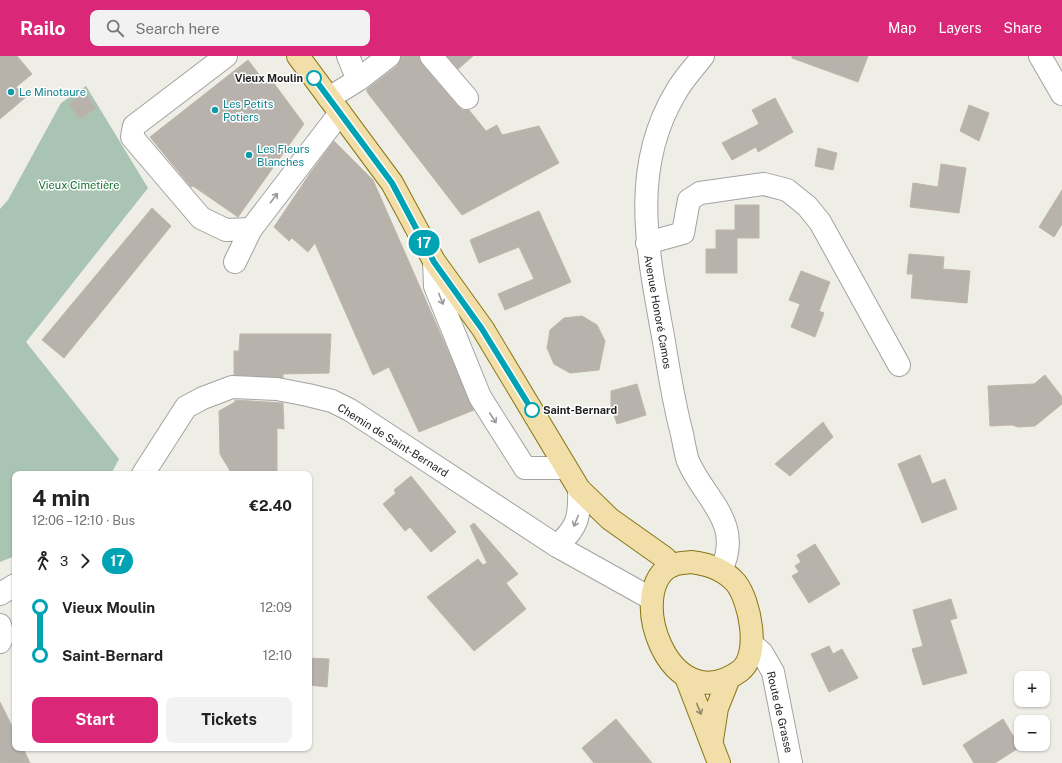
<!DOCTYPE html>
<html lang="en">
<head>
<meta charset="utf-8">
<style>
  body { margin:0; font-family:"Public Sans",sans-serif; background:#f2f2f2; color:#222; height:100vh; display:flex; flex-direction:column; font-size:15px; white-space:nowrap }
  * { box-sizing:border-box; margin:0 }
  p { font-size:13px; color:#767676 }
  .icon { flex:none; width:22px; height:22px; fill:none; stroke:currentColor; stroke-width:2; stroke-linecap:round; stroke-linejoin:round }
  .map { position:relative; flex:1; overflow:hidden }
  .panel { position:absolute; left:12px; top:415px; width:300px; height:280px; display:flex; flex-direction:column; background:#fff; border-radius:8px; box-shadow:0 1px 3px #0004 }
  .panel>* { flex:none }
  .badge { padding:0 8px; border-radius:13px; font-size:14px; line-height:26px }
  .tools { position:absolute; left:1014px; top:615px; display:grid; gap:8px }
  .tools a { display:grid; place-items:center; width:36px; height:36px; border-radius:8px; background:#fff; box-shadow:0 1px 3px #0004; font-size:20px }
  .map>.badge { position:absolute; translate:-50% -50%; box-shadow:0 0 0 2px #fff }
  .legs { display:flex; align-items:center; gap:6px; height:44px; padding:0 20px; font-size:13px }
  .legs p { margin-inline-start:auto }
  .summary { display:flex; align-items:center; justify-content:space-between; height:68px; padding:0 20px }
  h1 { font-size:22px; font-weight:700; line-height:30px }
  .primary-button { display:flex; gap:8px; margin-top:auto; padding:8px 20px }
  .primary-button a { flex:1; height:46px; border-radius:8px; background:#db2777; color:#fff; font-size:16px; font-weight:700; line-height:46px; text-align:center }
  .primary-button a+a { background:#f2f2f2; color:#222 }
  ul { padding:0 20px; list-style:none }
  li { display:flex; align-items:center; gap:14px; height:48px; font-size:15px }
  li i { display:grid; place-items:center; width:6px; height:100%; margin:0 5px; background:currentColor }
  li i::after { content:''; width:10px; height:10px; margin:-5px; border:3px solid; border-radius:50%; background:#fff }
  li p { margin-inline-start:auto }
  li:first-child i { background:linear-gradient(#0000 50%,currentColor 0) }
  li:last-child i { background:linear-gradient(currentColor 50%,#0000 0) }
  header { display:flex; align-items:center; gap:24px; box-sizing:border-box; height:56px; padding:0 20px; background:#db2777; color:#fff }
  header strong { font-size:19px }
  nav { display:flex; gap:22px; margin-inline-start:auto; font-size:14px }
  .search { width:280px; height:36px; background:#f2f2f2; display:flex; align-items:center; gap:10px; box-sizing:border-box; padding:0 14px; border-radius:8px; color:#767676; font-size:15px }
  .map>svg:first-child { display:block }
  .cemetery { fill:#a9c4b2 }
  .building { fill:#b7b3ac; stroke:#beb6aa }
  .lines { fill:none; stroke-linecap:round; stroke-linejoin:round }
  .minor-casing { stroke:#a2a2a2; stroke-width:24 }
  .major-casing { stroke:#877511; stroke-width:24 }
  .minor { stroke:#fff; stroke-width:22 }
  .major { stroke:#f1dea8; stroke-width:22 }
  .oneway { stroke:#9a9a9a }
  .oneway2 { stroke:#92886a }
  .line-1-casing { stroke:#fff; stroke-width:9 }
  .line-1 { stroke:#00a3b4; stroke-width:6 }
  .stop-1-dot { fill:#fff; stroke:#00a3b4; stroke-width:2 }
  .culture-dot { fill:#0f9aa8; stroke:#fff; stroke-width:1.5 }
  .labels { text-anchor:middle; stroke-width:3; stroke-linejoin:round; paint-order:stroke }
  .stop-label { font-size:11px; font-weight:bold; fill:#1e1e1e; stroke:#fff; text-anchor:end }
  .culture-label { font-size:11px; fill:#0d838f; stroke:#fff; text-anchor:start }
  .park-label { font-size:11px; fill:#18702f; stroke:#fff }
  .street-label { font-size:11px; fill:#1e1e1e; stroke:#fff }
</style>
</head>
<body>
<header>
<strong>Railo</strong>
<div class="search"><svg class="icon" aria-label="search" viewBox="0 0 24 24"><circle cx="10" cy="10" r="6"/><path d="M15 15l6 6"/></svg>Search here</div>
<nav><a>Map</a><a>Layers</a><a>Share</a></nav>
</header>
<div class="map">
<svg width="1062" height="707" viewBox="0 0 1062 707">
  <rect width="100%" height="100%" fill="#eeede6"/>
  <path class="cemetery" d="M86,30L148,132L26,286L119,403L111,418H15V500L0,506V153L8,144L61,47Z"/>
  <path class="building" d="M0,0H17L32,18L16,31L26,41L0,63Z
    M401,0H419L422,8L458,50L462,54H469L486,75L497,69L502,79L539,70L559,107L462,159L367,36V33L397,10Z
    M447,0H473L458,13Z
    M792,0H868L858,26L792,2Z
    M248,4L266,28L270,22L304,68L238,161L193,130L191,131L150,81Z
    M85,37L96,52L79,63L69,48Z
    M775,42L793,76L758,96L756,91L732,104L722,87L759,68L752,54Z
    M969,49L989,57L979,85L960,75Z
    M334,85L373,124L474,354L419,376L389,311L373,319L315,187L308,196L292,182L289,185L274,171L311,116Z
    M818,92L837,97L833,114L815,110Z
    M941,108L966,112L959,157L910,151L913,127L938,131Z
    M1062,134V168L1054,181L1039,171Z
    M735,149H759V182H737V217H706V193H716V174H735Z
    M152,152L171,170L64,302L42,284Z
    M539,155L571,226L505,254L498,238L534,223L519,191L479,207L470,184Z
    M909,198L944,201L943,213L970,215L967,247L911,242L913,218H907Z
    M801,215L830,226L819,255L824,257L815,281L791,271L800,248L789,244Z
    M582,260L597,269L605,285L599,314L570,317L554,308L547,292L550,274L564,262Z
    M240,278H331L329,317L283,318V322L234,319V295H239Z
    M1045,319L1062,341V348L1035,370L1018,371L1012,369L990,370L988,330L1034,328Z
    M637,328L646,359L617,368L611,350V335Z
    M235,344L283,347L284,373L277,372V418H232L220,398L219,355L235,346Z
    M823,366L833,381L790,420L775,408Z
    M920,399L932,428L945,423L957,453L922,467L898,408Z
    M411,420L456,476L431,496L410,471L405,475L383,448L396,437L394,434Z
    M474,467L518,518L506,527L526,553L474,595L427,541L478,503L483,509L487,507L470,470Z
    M815,488L840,528L809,547L792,520L799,516L795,510L801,506L797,499Z
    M951,543L957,562L950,564L967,617L923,629L912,593L923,590L913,554Z
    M829,590L833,598L842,593L858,622L829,636L811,598Z
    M309,602L329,603L327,631L309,629Z
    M0,646L15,676V692H23L30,707H0Z
    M616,663L652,707H594L582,692Z
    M1003,663L1020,691L995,707H974L963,689Z"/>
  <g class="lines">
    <defs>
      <path id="minor" d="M226,0L134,70L132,81L201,162L226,174L251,173
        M348,0L358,24
        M431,0L467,42
        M703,0C694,12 683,23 676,36C628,115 649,201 664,286C669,317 674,348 682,378C684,387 685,396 688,405C704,443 744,467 721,514
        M1040,0L1062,38
        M329,42L358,24L389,0
        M647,187L683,177L689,144L700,137L764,128L787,134L807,150L820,166L899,309
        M434,205L435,230L480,341L525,412H566
        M235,206L251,173L340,57
        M143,418L186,351L203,342L232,331L277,333L308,339L332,345L350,354L557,490L652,543
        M557,490C578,471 580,461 579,433
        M0,538L15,529
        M0,569L3,580L0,586
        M752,588L762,597L773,616L791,707"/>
      <path id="major" d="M298,0L392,127L434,205L483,273L579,433L610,463L665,502L672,510
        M691,506C708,508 724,513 736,527C750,545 761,599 740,615C668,667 623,530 673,509C678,507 685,507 691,506Z
        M686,621L719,707
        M712,684L717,652L729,622"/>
    </defs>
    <use href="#minor" class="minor-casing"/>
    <use href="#major" class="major-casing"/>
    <use href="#minor" class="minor"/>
    <use href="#major" class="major"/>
  </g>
  <defs><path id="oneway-shaft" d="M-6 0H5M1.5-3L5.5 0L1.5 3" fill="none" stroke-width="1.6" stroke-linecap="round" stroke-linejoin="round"/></defs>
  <g class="oneway">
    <use href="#oneway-shaft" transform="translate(274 142) rotate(-53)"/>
    <use href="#oneway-shaft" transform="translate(441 243) rotate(68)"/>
    <use href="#oneway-shaft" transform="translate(493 362) rotate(57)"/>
    <use href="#oneway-shaft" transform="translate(576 465) rotate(112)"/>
  </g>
  <use class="oneway2" href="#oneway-shaft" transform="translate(699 653) rotate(68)"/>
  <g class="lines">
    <defs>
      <path id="line-1" d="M314,22L392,127L434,206L482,273L532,354"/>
    </defs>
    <use href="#line-1" class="line-1-casing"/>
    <use href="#line-1" class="line-1"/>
  </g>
  <g class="stop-1-dot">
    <circle cx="314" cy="22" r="7"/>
    <circle cx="532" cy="354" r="7"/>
  </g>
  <g class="culture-dot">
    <circle cx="11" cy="36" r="4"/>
    <circle cx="215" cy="54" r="4"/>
    <circle cx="249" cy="99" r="4"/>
  </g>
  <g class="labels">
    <g class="stop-label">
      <text x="303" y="26">Vieux Moulin</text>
      <text x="543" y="358" text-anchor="start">Saint-Bernard</text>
    </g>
    <g class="culture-label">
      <text x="19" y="40">Le Minotaure</text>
      <text x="223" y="52">Les Petits<tspan x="223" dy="13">Potiers</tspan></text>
      <text x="257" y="97">Les Fleurs<tspan x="257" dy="13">Blanches</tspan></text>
    </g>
    <g class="park-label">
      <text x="79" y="133">Vieux Cimetière</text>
    </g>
    <g class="street-label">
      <text transform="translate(658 256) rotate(80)" y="4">Avenue Honoré Camos</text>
      <text transform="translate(393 384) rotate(32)" y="4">Chemin de Saint-Bernard</text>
      <text transform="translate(780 656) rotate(77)" y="4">Route de Grasse</text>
    </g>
  </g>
</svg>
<div class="tools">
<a>+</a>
<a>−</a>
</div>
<b class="badge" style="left:424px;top:187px;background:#00a3b4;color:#fff">17</b>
<section class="panel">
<div class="summary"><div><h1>4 min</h1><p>12:06 – 12:10 · Bus</p></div><b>€2.40</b></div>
<div class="legs"><svg class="icon" aria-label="walk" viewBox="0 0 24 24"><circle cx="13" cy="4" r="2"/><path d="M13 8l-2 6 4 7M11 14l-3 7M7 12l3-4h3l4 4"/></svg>3<svg class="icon" aria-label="forward" viewBox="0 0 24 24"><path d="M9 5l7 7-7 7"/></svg><b class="badge" style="background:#00a3b4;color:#fff">17</b></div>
<ul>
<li><i style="color:#00a3b4"></i><b>Vieux Moulin</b><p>12:09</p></li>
<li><i style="color:#00a3b4"></i><b>Saint-Bernard</b><p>12:10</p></li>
</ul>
<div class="primary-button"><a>Start</a><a>Tickets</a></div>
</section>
</div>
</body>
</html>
